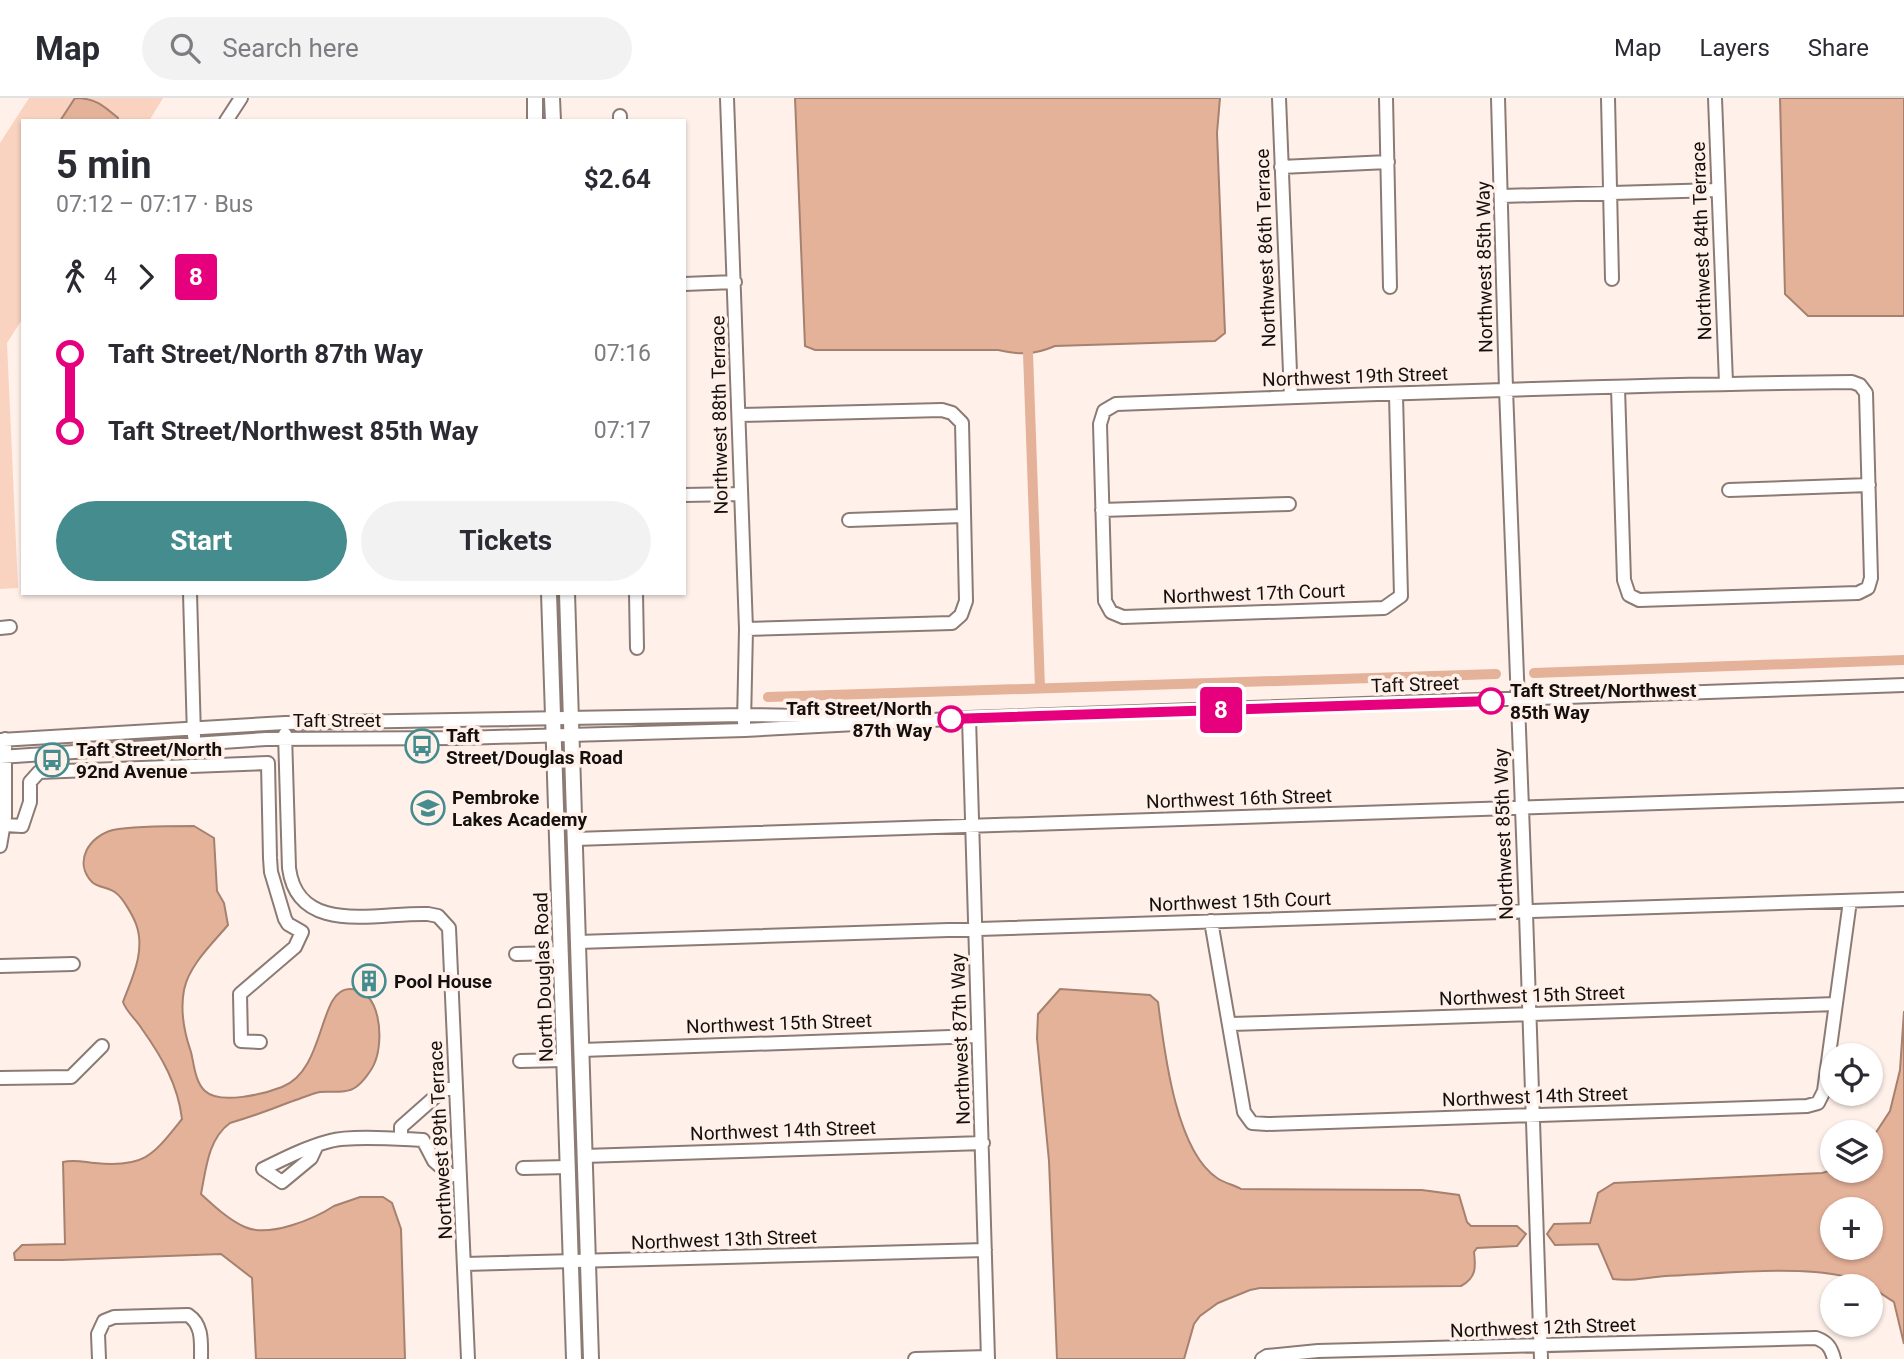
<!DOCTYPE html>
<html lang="en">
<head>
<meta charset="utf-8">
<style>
  body { margin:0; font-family:Roboto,sans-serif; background:#f2f2f3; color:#2b2b33; height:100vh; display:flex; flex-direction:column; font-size:26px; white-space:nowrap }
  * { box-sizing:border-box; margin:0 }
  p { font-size:23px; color:#7c7c81 }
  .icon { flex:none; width:38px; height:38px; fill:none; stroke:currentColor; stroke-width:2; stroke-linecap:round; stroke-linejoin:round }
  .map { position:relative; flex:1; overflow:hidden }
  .sheet { position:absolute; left:21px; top:21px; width:665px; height:476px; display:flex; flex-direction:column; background:#fff; border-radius:0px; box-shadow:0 2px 5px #0004 }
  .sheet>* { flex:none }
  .badge { padding:0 14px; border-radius:5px; font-size:24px; line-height:46px }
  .buttons { position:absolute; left:1820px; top:945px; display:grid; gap:14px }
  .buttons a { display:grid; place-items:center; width:63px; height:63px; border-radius:50%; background:#fff; box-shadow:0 2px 5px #0004; font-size:35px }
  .map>.badge { position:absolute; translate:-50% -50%; box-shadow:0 0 0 4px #fff }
  .legs { display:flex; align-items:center; gap:10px; height:77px; padding:0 35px; font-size:23px }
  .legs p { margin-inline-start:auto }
  .headline { display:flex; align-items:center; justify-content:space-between; height:119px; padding:0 35px }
  h1 { font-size:38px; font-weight:700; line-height:52px }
  .primary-button { display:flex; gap:14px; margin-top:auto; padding:14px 35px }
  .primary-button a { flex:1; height:80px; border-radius:42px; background:#448c8e; color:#fff; font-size:28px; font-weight:700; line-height:80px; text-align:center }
  .primary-button a+a { background:#f2f2f3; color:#2b2b33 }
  ul { padding:0 35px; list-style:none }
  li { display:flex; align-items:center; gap:24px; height:77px; font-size:26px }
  li i { display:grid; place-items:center; width:10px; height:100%; margin:0 9px; background:currentColor }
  li i::after { content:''; width:18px; height:18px; margin:-9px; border:5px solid; border-radius:50%; background:#fff }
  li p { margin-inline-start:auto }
  li:first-child i { background:linear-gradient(#0000 50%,currentColor 0) }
  li:last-child i { background:linear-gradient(currentColor 50%,#0000 0) }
  header { display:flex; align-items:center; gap:42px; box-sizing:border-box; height:98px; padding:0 35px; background:#fff; border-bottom:2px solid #e1e1e2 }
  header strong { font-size:33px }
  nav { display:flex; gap:38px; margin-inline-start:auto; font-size:24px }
  .search { width:490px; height:63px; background:#f2f2f3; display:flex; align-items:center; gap:18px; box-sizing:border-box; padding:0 24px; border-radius:38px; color:#7c7c81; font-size:26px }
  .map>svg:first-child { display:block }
  .green { fill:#f9d3c0 }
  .water { fill:#e4b199; stroke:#a6816f; stroke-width:2; fill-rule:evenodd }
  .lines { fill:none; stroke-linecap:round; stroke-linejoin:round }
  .canal { stroke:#e4b199; stroke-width:10 }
  .minor-casing { stroke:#8b7b74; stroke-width:16 }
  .major-casing { stroke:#8b7b74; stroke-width:18 }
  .minor { stroke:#fff; stroke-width:12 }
  .major { stroke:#fff; stroke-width:14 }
  .line-1-casing { stroke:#fff; stroke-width:16 }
  .line-1 { stroke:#e6007e; stroke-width:10 }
  .stop-1-dot { fill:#fff; stroke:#e6007e; stroke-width:3.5 }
  .labels { text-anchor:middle; stroke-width:7; stroke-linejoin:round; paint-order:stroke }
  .street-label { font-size:19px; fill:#15100d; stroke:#fff1ea }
  .stop-label { font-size:19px; font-weight:bold; fill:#15100d; stroke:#fff1ea; text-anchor:start }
  .poi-label { font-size:19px; font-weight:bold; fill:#15100d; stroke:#fff1ea; text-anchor:start }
</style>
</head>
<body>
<header>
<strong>Map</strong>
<div class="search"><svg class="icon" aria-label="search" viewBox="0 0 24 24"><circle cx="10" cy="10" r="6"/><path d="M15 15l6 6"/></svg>Search here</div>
<nav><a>Map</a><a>Layers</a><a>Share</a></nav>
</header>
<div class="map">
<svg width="1904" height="1261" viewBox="0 0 1904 1261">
  <rect width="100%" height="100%" fill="#fff1ea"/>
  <path class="green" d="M29,0H163L149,23H23V220L7,245L18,490L0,491V45Z"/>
  <path class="water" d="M75,0C95,0 103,7 118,20L117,23H60Z
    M795,0H1220L1217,35L1225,235L1215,243L1055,248C1034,257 1020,257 998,252H815L805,248Z
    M1780,0H1904V218H1808L1785,196Z
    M194,728L214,740L217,793L224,805L228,827C213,845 189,867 184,892C180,913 184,934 191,954C194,966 195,984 205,993C220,1007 264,996 282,989C326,972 318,892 349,891C381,889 384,942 375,964C372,972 363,984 356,989C347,996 331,993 320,994C310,996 300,1001 290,1004C270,1012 250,1019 230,1025C208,1041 206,1071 201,1096C214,1108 229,1122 245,1129C269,1140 314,1121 334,1108L360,1099H383L392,1105L401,1131L405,1261H256L252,1180L221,1156L62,1162H15L14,1155L22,1147L65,1146L63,1064C74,1061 84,1064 95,1065C145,1070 153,1057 182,1021C178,987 162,959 142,931C136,921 127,915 123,904C132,880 146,853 136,826C133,818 123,800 116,795C109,789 98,790 92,784C73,764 89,738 113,732C133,728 172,728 194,728Z
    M1060,891L1150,897L1158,904C1164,950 1175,1052 1217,1080C1224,1085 1234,1087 1241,1091L1422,1092L1459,1097L1467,1124L1471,1128H1517L1526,1136L1517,1148L1477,1150L1474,1154C1476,1170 1476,1180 1461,1188L1260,1190L1250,1192L1218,1205L1200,1218L1194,1226L1184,1261H1057L1049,1063L1037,940L1038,916Z
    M1904,913V1246L1894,1204C1877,1193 1863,1183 1843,1178C1793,1167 1718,1176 1666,1178C1648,1179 1631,1184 1613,1181L1598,1146L1555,1147L1547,1136L1554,1126L1590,1125L1598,1095L1614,1085L1822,1075L1832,1072L1871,1073V1042L1890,1013L1900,972ZM1871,1111V1150H1832V1111Z"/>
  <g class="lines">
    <path class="canal" d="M1028,255L1040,590
      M1534,575L1904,562
      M768,599L1496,576"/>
    <defs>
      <path id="minor" d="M727,0L746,531L744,625
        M1279,0L1291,299
        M1386,0L1390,189
        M1498,0L1506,291L1526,815L1541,1261
        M1608,0L1612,181
        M1715,0L1726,285
        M620,18V23
        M226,23L241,0
        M1281,69L1388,64
        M1502,98L1717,92
        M684,186L735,184
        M1396,297L1401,498L1384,510L1123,519L1111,514L1105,503L1100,326L1104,313L1116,306C1361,296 1607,287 1852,284L1860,287L1866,295L1871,480L1868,490L1858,495L1639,502L1629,497L1624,482L1618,290
        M739,317L942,312L952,315L962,325L966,503L961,517L952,525L746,531
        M1729,392L1869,387
        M684,397L739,396
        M1102,412L1289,406
        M849,422L963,418
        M190,495L194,638
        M636,495L637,550
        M0,530L10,529
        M969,620L988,1261
        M285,636L289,770C298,839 379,814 428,816L438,818L449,830L468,1261
        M0,642L285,625L744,617L860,619
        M0,659L266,641L461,640L745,632L969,620L1904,587
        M5,727L22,728L30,704V684L39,674L268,665L270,760L271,774L285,821L288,826L302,834L295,849L240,896L241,943L260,944
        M575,741L1904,697
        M0,748L5,719V641
        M1211,823L1244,1014L1252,1025L1267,1026L1807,1008L1818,1005L1824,993L1850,803
        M578,844L1904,801
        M516,856L561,855
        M0,868L73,866
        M1231,926L1836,906
        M582,952L978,938
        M520,963L564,962
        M0,980L71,979L102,948
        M401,1040V1029L444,991H456
        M317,1047L311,1060L282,1084L263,1071C285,1060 307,1049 330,1043C351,1037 400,1041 423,1042L434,1063L450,1077H459
        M584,1058L983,1045
        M523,1070L568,1069
        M465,1166L985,1152
        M99,1261L98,1236L104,1223L114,1219L188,1217C203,1227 201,1244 201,1261
        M915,1261L988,1259
        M1262,1261L1267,1258L1318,1253L1816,1240C1827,1244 1831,1249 1834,1261"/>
      <path id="major" d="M535,0V23
        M552,0L553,23
        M549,495L574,1261
        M567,495L591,1261"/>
    </defs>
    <use href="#minor" class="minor-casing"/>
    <use href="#major" class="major-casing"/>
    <use href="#minor" class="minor"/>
    <use href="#major" class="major"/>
  </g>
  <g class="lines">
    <defs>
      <path id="line-1" d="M951,621L1491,603"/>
    </defs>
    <use href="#line-1" class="line-1-casing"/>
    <use href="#line-1" class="line-1"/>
  </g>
  <defs>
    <symbol id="bus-ring" viewBox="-11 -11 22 22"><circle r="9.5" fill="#fff1ea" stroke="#448c8e" stroke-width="1.5"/><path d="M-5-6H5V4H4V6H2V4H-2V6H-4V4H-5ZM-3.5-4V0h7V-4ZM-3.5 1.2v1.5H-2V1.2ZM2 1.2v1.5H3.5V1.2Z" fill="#448c8e"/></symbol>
    <symbol id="school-ring" viewBox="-11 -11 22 22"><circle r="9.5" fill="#fff1ea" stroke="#448c8e" stroke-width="1.5"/><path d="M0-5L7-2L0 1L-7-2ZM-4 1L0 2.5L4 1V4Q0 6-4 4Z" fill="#448c8e"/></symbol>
    <symbol id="building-ring" viewBox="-11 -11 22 22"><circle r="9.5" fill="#fff1ea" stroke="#448c8e" stroke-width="1.5"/><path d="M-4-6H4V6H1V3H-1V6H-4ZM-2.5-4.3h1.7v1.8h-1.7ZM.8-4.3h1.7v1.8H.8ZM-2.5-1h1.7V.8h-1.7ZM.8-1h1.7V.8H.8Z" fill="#448c8e"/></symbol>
  </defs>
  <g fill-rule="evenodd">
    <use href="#bus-ring" x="403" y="629" width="38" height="38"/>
    <use href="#bus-ring" x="33" y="643" width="38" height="38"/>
    <use href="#school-ring" x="409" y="691" width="38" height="38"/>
    <use href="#building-ring" x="350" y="864" width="38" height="38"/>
  </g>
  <g class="stop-1-dot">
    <circle cx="1491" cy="603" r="12"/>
    <circle cx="951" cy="621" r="12"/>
  </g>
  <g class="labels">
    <g class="street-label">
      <text transform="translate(1701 143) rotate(-92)" y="7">Northwest 84th Terrace</text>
      <text transform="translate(1265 150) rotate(-92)" y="7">Northwest 86th Terrace</text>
      <text transform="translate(1484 169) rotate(-91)" y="7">Northwest 85th Way</text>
      <text transform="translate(1355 278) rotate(-2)" y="7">Northwest 19th Street</text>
      <text transform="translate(719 317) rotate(-91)" y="7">Northwest 88th Terrace</text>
      <text transform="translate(1254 495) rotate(-2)" y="7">Northwest 17th Court</text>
      <text transform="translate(1415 586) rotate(-2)" y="7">Taft Street</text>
      <text x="337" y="629">Taft Street</text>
      <text transform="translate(1239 700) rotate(-2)" y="7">Northwest 16th Street</text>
      <text transform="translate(1503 736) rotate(-92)" y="7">Northwest 85th Way</text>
      <text transform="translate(1240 803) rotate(-2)" y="7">Northwest 15th Court</text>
      <text transform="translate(543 879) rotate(-92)" y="7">North Douglas Road</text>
      <text transform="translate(1532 897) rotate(-2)" y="7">Northwest 15th Street</text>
      <text transform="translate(779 925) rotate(-2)" y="7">Northwest 15th Street</text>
      <text transform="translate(960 941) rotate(-92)" y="7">Northwest 87th Way</text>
      <text transform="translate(1535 998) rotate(-2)" y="7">Northwest 14th Street</text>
      <text transform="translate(783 1032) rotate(-2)" y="7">Northwest 14th Street</text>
      <text transform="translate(440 1042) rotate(-93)" y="7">Northwest 89th Terrace</text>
      <text transform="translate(724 1141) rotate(-2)" y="7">Northwest 13th Street</text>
      <text transform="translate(1543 1229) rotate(-2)" y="7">Northwest 12th Street</text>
    </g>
    <g class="stop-label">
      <text x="1510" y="599">Taft Street/Northwest<tspan x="1510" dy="22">85th Way</tspan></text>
      <text x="932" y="617" text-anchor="end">Taft Street/North<tspan x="932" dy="22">87th Way</tspan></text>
    </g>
    <g class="poi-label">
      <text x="446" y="644">Taft<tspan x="446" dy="22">Street/Douglas Road</tspan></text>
      <text x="76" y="658">Taft Street/North<tspan x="76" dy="22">92nd Avenue</tspan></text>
      <text x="452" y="706">Pembroke<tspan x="452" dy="22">Lakes Academy</tspan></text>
      <text x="394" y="890">Pool House</text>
    </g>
  </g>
</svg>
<div class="buttons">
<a><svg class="icon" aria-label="locate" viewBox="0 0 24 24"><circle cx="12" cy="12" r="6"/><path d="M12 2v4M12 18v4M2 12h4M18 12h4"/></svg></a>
<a><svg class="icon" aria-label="layers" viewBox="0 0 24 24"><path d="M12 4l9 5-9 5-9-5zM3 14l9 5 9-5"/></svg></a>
<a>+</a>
<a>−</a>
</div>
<b class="badge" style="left:1221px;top:612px;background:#e6007e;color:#fff">8</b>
<section class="sheet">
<div class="headline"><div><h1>5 min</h1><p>07:12 – 07:17 · Bus</p></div><b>$2.64</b></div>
<div class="legs"><svg class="icon" aria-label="walk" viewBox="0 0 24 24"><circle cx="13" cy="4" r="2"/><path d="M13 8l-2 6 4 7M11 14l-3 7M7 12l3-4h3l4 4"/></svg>4<svg class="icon" aria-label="forward" viewBox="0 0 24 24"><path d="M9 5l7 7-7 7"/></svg><b class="badge" style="background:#e6007e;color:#fff">8</b></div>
<ul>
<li><i style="color:#e6007e"></i><b>Taft Street/North 87th Way</b><p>07:16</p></li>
<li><i style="color:#e6007e"></i><b>Taft Street/Northwest 85th Way</b><p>07:17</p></li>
</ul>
<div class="primary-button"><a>Start</a><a>Tickets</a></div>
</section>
</div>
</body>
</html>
